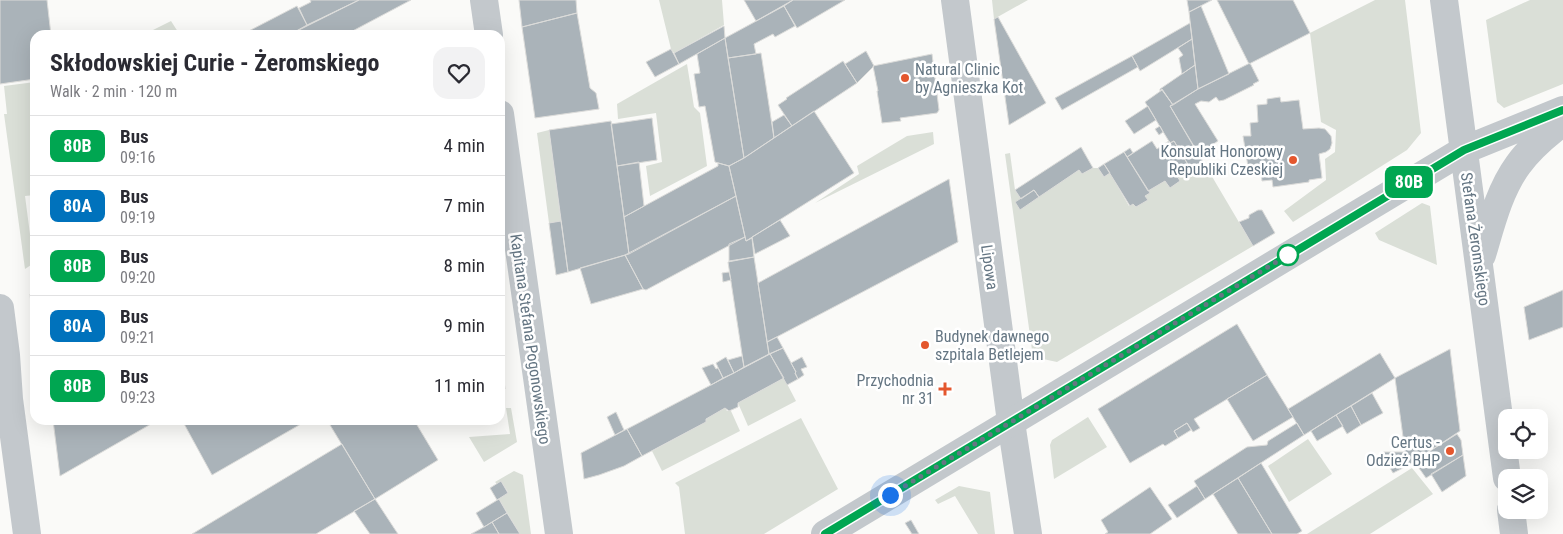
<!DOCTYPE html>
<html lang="en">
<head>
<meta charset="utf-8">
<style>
  body { margin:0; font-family:"Roboto Condensed",sans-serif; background:#f2f2f3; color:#2b2b33; height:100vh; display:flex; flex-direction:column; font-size:19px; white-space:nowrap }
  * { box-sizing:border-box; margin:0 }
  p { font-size:16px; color:#7c7c81 }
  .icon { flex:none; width:28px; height:28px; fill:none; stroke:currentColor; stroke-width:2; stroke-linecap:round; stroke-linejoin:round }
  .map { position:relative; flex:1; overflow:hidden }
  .details { position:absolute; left:30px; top:30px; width:475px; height:395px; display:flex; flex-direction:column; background:#fff; border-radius:15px; box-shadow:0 5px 20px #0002 }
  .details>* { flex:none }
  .badge { padding:0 10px; border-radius:8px; font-size:18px; line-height:32px }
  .tools { position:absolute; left:1498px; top:409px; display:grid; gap:10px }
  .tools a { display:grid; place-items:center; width:50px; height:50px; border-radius:10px; background:#fff; box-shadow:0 5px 20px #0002; font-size:25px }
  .you { position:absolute; width:25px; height:25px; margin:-12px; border:4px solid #fff; border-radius:50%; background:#1a73e8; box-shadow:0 0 0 8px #1a73e833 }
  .map>.badge { position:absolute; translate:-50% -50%; box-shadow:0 0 0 2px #fff }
  .round { display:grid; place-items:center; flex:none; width:52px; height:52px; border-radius:15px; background:#f2f2f3 }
  .headline { display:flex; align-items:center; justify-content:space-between; height:85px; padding:0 20px }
  h1 { font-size:24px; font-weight:700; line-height:38px }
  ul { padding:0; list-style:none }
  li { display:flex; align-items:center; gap:15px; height:60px; padding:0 20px; border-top:1px solid #e1e1e2 }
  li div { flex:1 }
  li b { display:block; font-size:19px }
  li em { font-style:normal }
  li .badge { min-width:55px; font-weight:700; text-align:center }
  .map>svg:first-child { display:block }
  .green { fill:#dadfd7 }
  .building { fill:#aab3b9; stroke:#dcdcda }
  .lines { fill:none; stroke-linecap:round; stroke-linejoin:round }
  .minor { stroke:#c3c8cc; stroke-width:28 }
  .tertiary { stroke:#c3c8cc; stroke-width:28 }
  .line-casing { stroke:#fff; stroke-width:11 }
  .line { stroke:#00a651; stroke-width:8 }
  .walk { stroke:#657683; stroke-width:5; stroke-dasharray:0 9 }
  .poi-dot { fill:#e4572e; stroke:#fff; stroke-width:2 }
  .stop-dot { fill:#fff; stroke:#00a651; stroke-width:2.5 }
  .labels { text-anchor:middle; stroke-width:5; stroke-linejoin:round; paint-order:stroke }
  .poi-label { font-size:16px; fill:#657683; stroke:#fff; text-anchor:end }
  .street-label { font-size:16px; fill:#657683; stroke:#fff }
</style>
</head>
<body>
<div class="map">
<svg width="1563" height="534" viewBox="0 0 1563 534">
  <rect width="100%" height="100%" fill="#fafaf8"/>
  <path class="green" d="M659,0H722L724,25L674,53L671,49Z
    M992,0H1028L994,19Z
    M1375,0H1405L1421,133L1407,150L1293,222L1284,211L1326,180L1325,159L1335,152L1336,130L1321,122L1310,33Z
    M1530,0H1563V84L1504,108L1497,102L1486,20Z
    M171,21L180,35H143Z
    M687,64L694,107L700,113L707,166L650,196L646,166L662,162L656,113L618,119L617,104Z
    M35,82V111H32L35,133V195L25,196L33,257L31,265L25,269L4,114H7L4,86Z
    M549,130L561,221L549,223L537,133Z
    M933,132L934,144L815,203L859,174L857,166L907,136Z
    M1010,153L1015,190L1021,199L1020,209L1079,170L1082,174L1093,168H1098L1104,177L1110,173L1129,206L1133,204L1136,207L1147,200L1145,196L1148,191L1165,181L1170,188L1180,181L1176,174L1189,166L1191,170L1204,163L1253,246L1057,362L1043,359L1032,350L1005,154Z
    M1422,203L1430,206L1437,265L1379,240L1375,233Z
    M784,378L796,401L748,426L738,403Z
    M506,408H511L517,442L484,462L469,437L510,434Z
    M725,408L727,411H731L740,431L662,471L652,451L706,422V419Z
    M1088,417L1107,447L1054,479L1050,445L1052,440Z
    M801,418L838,489L764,534H685L679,487L675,483Z
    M1308,439L1332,474L1289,502L1268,466Z
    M1412,468L1433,494L1370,534H1307Z
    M514,471L523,475L531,534H520L499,499L508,492L501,481L497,484L495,482Z
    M959,486L990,492L995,534H978L955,496L938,504L935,500Z"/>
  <path class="building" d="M0,0H47L51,35H35V79L0,84Z
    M310,0H359L307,25L299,8L311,2Z
    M359,0H411L345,35H289Z
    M519,0H576L577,13L522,27Z
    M744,0H793L756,21Z
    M793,0H845L797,28L784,6Z
    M1187,0H1212L1189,12Z
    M1217,0H1293L1310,33L1249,64Z
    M297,6L307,25L289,35H244L243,34Z
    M784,6L795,26L775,37L773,34L754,44L756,54L728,58L725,38Z
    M1201,6L1229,74L1198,89L1189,12Z
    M577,13L590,88L596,93L599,109L535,118L522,27Z
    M998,17L1046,103L1009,125L994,19Z
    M1190,23L1192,39L1140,71L1132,56Z
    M724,26L725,38L679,64L674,53Z
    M725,38L744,158L729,166L715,162L705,106L699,107L694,74L700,73L697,54Z
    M1192,39L1195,65L1182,74L1179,58L1183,55L1178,48Z
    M671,49L679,64L655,77L646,62Z
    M866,51L874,66L857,83L845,64Z
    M761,53L774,138L744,158L728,58Z
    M932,54L939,110L937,113L900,118L901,121L882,123L877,91H878L873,66Z
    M1132,56L1138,67L1062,110L1055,98Z
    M843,61L857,83L792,126L778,105L787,99L786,98Z
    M1250,63L1259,81L1253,84L1254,85L1224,100L1219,101L1216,97L1209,102L1201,101L1195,104L1218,141L1198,154L1170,106L1198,89Z
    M1195,65L1198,89L1173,105L1162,89L1160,91V89Z
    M1162,90L1173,105L1170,106L1204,163L1191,170L1174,141L1170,143L1145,102Z
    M1280,97L1281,102L1299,100L1303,129L1319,128L1325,129L1331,136L1332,143L1330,149L1326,152L1319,154L1322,178L1309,180V182L1273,187L1272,180L1262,181L1261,172L1249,173L1243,136H1251L1250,123L1258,122L1257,105L1267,104V99Z
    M1148,106L1156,120L1134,134L1125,121Z
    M814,111L854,173L746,241L729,166L744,158Z
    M784,115L792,126L774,138L772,122Z
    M652,118L657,160L617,166L611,124Z
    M611,121L629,254L568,272L549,130Z
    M1160,126L1163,132L1159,135L1155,129Z
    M1152,141L1157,149L1169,141L1170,143L1174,141L1189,166L1176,174L1180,181L1170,188L1165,181L1148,191L1127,157Z
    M1081,147L1093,168L1082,174L1079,170L1039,197L1034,190L1021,199L1015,190Z
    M1130,148L1133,153L1127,157L1124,152Z
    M1124,152L1150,193L1145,196L1148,200L1136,207L1133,204L1130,206L1104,164Z
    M639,162L644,206L624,217L617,166Z
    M718,163L729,166L736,196L629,254L624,217L718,166Z
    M1104,164L1110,173L1104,177L1098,168Z
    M949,179L958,242L767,342L758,283Z
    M1034,190L1039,197L1020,210L1015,202Z
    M736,196L745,237L646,290L643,289L625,255Z
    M1258,210H1262L1275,233L1253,246L1239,222L1249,218V215Z
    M780,220L790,236L755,254L752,237Z
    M561,221L568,272L556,275L549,223Z
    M745,237L746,241L752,238L754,257L729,261V244Z
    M625,255L643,289L591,304L580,268Z
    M754,257L769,354L744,367L728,262Z
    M729,272L731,280L723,282L722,273Z
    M1563,290V327L1529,340L1524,307Z
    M30,294H35V340Z
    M1237,324L1267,375L1194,419L1200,428L1193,432L1187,423L1174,431L1178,438L1165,446L1163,444L1130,463L1098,409Z
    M777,337L783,348L769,354L767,342Z
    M783,348L796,372L795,373L798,379L787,385L770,354Z
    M1450,349L1460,431L1407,466L1395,378Z
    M500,350L505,389H500Z
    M1380,353L1395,378L1304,435L1288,409Z
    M770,354L784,378L738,403V407L729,411L725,408L706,419V422L642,456L627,429Z
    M742,356L744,367L734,373L728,360Z
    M726,357L734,373L723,378L716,363Z
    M802,357L807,367L801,369L804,375L798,379L795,373L796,372L791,363Z
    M713,364L716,369L718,368L723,378L711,385L702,368Z
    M1267,375L1293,417L1253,441L1227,399Z
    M1372,393L1383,413L1361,425L1351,406Z
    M1351,406L1361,425L1347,434L1336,415Z
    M616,412L624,430L615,435L607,417Z
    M1336,415L1343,426L1317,441L1311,431Z
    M53,420H158L60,476Z
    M182,420H299L301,424L212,475Z
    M327,420H414L438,460L375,499Z
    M1187,423L1191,430L1178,438L1174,431Z
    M1297,423L1304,435L1205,499L1194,481L1247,447L1267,445L1268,441Z
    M627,429L642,456L624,466L599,475L584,479L581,453Z
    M1457,434L1461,440L1463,455L1426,478L1414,461Z
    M342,444L375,499L316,534H192Z
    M1384,452H1405L1407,466L1393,473L1381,453Z
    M1463,455L1466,476L1442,492L1431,474Z
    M1261,463L1302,531L1297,534H1272L1238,478Z
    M1238,478L1272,534H1238L1213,494Z
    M501,481L508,493L497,500L490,488Z
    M1197,486L1205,499L1177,518L1168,505Z
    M1150,487L1172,519L1150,534H1105L1108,532L1101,520Z
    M375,499L394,528L398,534H370L354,511Z
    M499,499L507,513L484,527L476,513Z
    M507,513L520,534H499L492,522Z
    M911,520L919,534H912L905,523Z
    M492,522L499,534H471L484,527Z"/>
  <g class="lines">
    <path class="minor" d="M484,0L489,35
      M955,0L1011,422L1028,534
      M500,114L559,534"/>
    <path class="tertiary" d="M1444,0L1507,478
      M1482,255C1491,225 1499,191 1518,165C1530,148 1547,134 1563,122
      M0,308L6,355L9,399L27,534
      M1511,510L1514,534
      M825,534L1464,150L1563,110"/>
  </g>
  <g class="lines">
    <defs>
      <path id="line" d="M825,534L1464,150L1563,110"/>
    </defs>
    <use href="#line" class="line-casing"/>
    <use href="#line" class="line"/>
    <path class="walk" d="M890,495L1288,255"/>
  </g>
  <g class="poi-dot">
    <circle cx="905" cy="78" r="5"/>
    <circle cx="1293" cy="160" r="5"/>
    <circle cx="925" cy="345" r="5"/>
    <path d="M942.5 381.5h5v5h5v5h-5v5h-5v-5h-5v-5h5z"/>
    <circle cx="1450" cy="451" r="5"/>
  </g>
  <circle class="stop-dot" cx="1288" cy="255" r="10"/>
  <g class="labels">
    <g class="poi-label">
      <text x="915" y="75" text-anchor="start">Natural Clinic<tspan x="915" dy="18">by Agnieszka Kot</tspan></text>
      <text x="1283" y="157">Konsulat Honorowy<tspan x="1283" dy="18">Republiki Czeskiej</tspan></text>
      <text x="935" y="342" text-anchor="start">Budynek dawnego<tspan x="935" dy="18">szpitala Betlejem</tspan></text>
      <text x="934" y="386">Przychodnia<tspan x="934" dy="18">nr 31</tspan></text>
      <text x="1440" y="448">Certus -<tspan x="1440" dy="18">Odzież BHP</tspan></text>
    </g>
    <g class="street-label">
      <text transform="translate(1476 239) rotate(82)" y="6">Stefana Żeromskiego</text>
      <text transform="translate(990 267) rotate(82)" y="6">Lipowa</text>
      <text transform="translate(531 339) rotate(82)" y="6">Kapitana Stefana Pogonowskiego</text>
    </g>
  </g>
</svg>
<div class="tools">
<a><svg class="icon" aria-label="locate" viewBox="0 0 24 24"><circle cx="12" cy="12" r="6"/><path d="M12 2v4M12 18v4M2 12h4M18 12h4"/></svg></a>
<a><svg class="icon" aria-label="layers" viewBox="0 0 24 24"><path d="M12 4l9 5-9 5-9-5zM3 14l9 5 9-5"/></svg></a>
</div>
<div class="you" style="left:890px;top:495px"></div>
<b class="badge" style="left:1409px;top:182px;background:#00a651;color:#fff">80B</b>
<section class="details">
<div class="headline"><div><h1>Skłodowskiej Curie - Żeromskiego</h1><p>Walk · 2 min · 120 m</p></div><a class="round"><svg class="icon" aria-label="heart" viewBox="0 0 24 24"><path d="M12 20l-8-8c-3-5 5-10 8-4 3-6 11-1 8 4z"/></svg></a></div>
<ul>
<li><span class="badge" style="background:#00a651;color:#fff">80B</span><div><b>Bus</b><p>09:16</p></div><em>4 min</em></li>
<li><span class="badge" style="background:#0072bc;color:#fff">80A</span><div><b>Bus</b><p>09:19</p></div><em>7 min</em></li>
<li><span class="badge" style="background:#00a651;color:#fff">80B</span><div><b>Bus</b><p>09:20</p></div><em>8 min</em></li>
<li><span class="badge" style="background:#0072bc;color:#fff">80A</span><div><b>Bus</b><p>09:21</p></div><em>9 min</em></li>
<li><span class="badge" style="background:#00a651;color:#fff">80B</span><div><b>Bus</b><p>09:23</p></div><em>11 min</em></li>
</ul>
</section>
</div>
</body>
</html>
